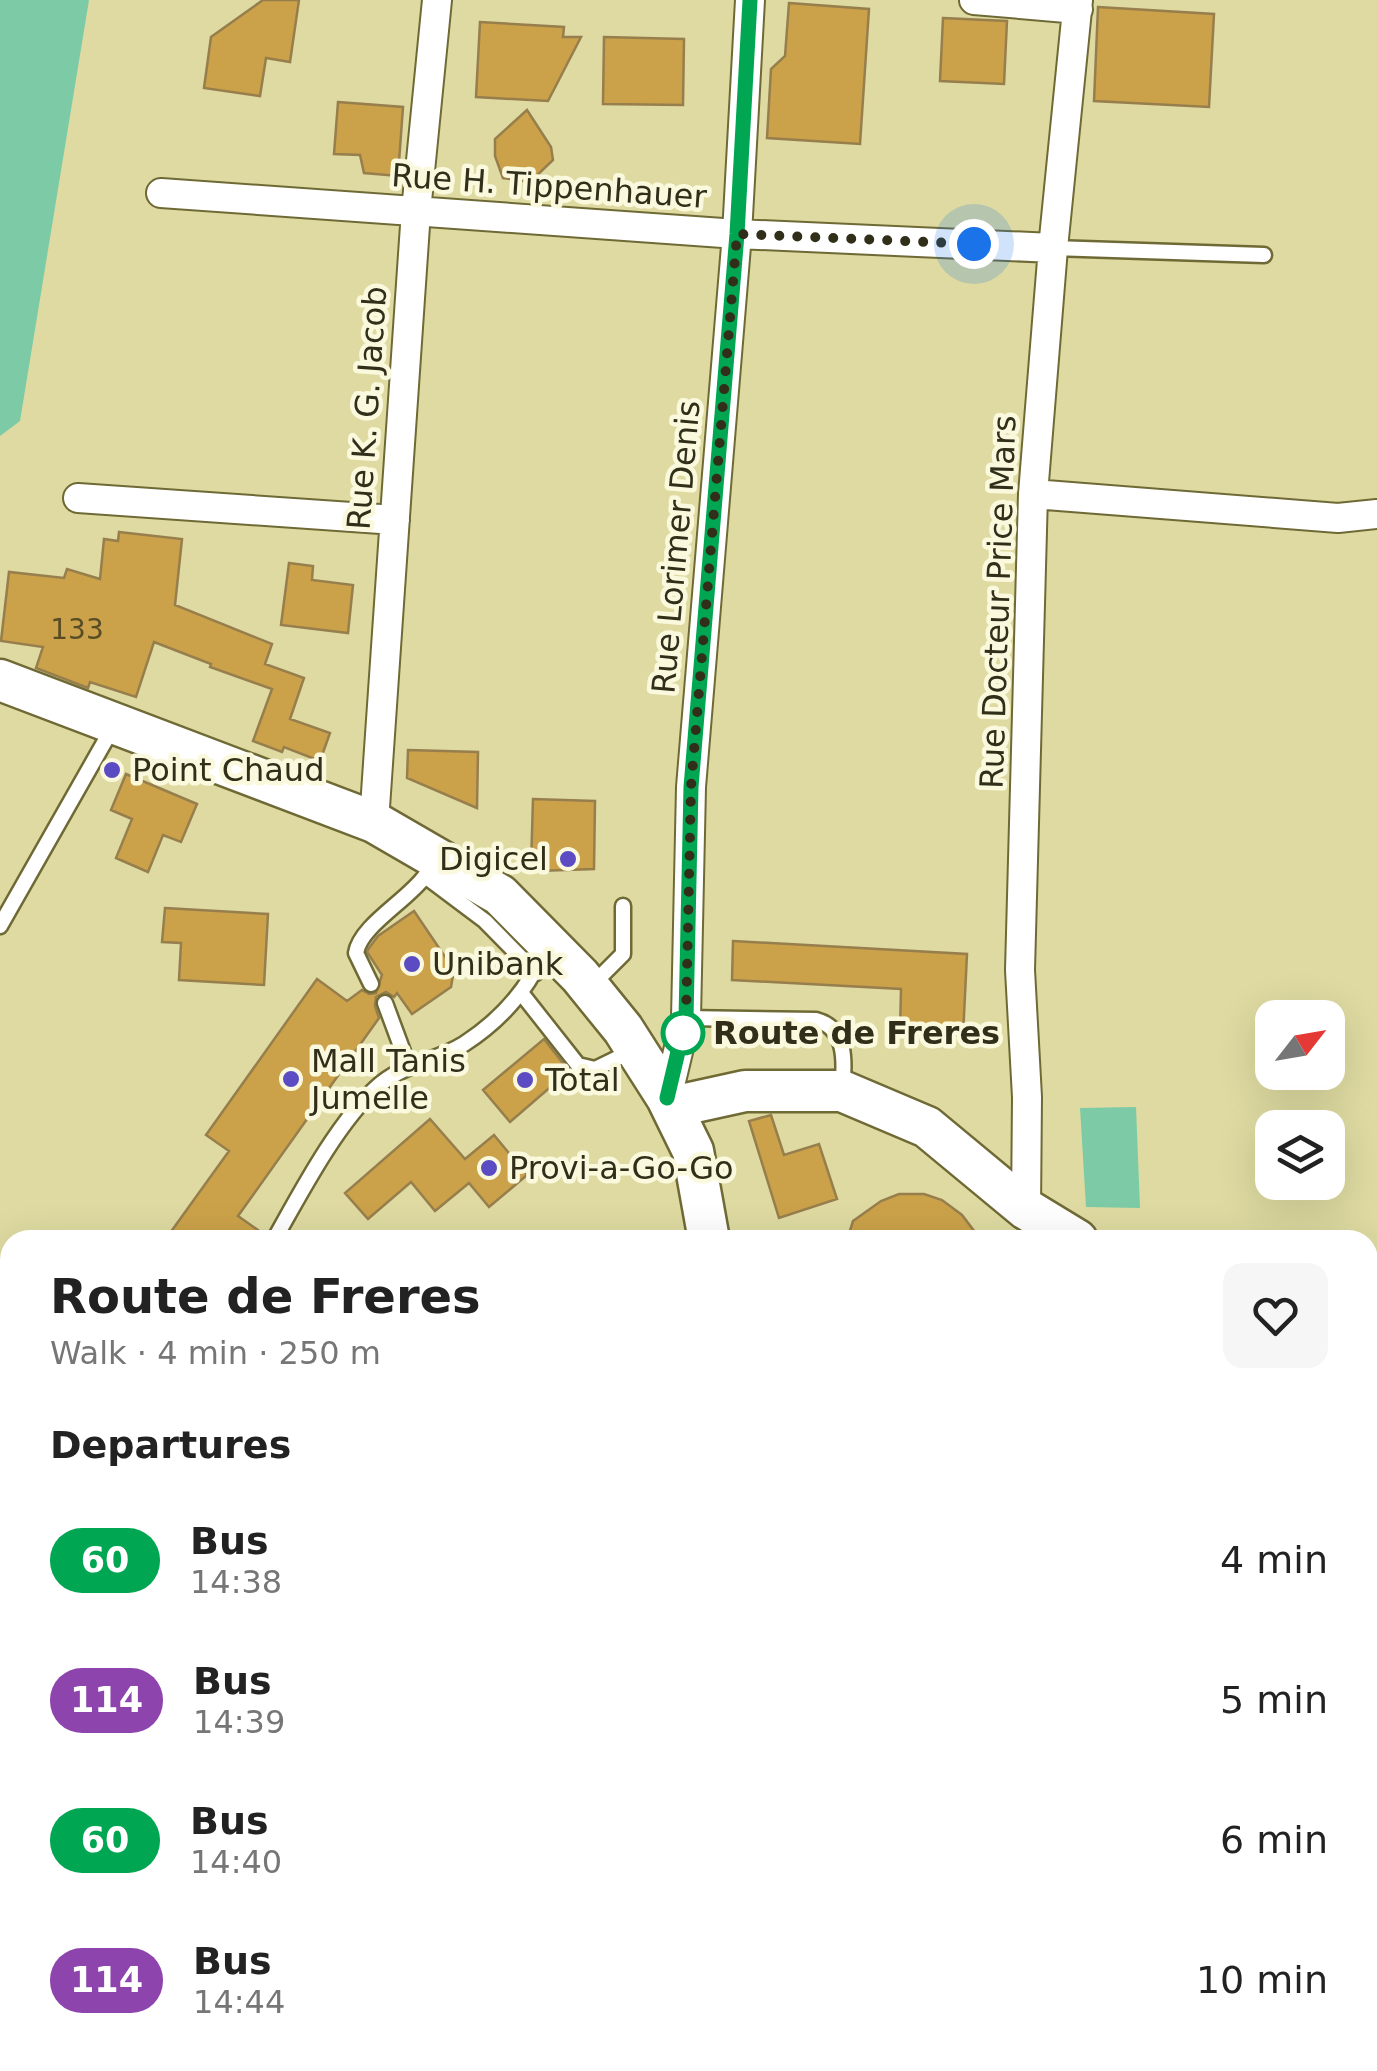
<!DOCTYPE html>
<html lang="en">
<head>
<meta charset="utf-8">
<style>
  body { margin:0; font-family:"DejaVu Sans",sans-serif; background:#f6f6f6; color:#222; height:100vh; display:flex; flex-direction:column; font-size:38px; white-space:nowrap }
  * { box-sizing:border-box; margin:0 }
  p { font-size:32px; color:#767676 }
  .icon { flex:none; width:55px; height:55px; fill:none; stroke:currentColor; stroke-width:2; stroke-linecap:round; stroke-linejoin:round }
  .map { position:relative; flex:1; overflow:hidden }
  .sheet { position:absolute; left:0px; top:1230px; width:1378px; height:842px; display:flex; flex-direction:column; background:#fff; border-radius:30px 30px 0 0; box-shadow:0 10px 40px #0002 }
  .sheet>* { flex:none }
  .badge { padding:0 20px; border-radius:32px; font-size:35px; line-height:65px }
  .needle { width:65px; rotate:59deg }
  .buttons { position:absolute; left:1255px; top:1000px; display:grid; gap:20px }
  .buttons a { display:grid; place-items:center; width:90px; height:90px; border-radius:20px; background:#fff; box-shadow:0 10px 40px #0002; font-size:50px }
  .you { position:absolute; width:50px; height:50px; margin:-25px; border:8px solid #fff; border-radius:50%; background:#1a73e8; box-shadow:0 0 0 15px #1a73e833 }
  .map>.badge { position:absolute; translate:-50% -50%; box-shadow:0 0 0 5px #fff }
  h2 { padding:0 50px; font-size:38px; line-height:90px }
  .round { display:grid; place-items:center; flex:none; width:105px; height:105px; border-radius:20px; background:#f6f6f6 }
  .head { display:flex; align-items:center; justify-content:space-between; height:170px; padding:0 50px }
  h1 { font-size:48px; font-weight:700; line-height:75px }
  ul { padding:0; list-style:none }
  li { display:flex; align-items:center; gap:30px; height:140px; padding:0 50px }
  li div { flex:1 }
  li b { display:block; font-size:38px }
  li em { font-style:normal }
  li .badge { min-width:110px; font-weight:700; text-align:center }
  .map>svg:first-child { display:block }
  .green { fill:#7dcaa7 }
  .lines { fill:none; stroke-linecap:round; stroke-linejoin:round }
  .stream { stroke:#acacfe; stroke-width:9 }
  .building { fill:#cba249; stroke:#977e4d; stroke-width:2.5 }
  .lane-casing { stroke:#6f6a35; stroke-width:19 }
  .street-casing { stroke:#6f6a35; stroke-width:32 }
  .secondary-casing { stroke:#6f6a35; stroke-width:45 }
  .lane { stroke:#fff; stroke-width:14 }
  .street { stroke:#fff; stroke-width:28 }
  .secondary { stroke:#fff; stroke-width:40 }
  .line-casing { stroke:#fff; stroke-width:22 }
  .line { stroke:#00a651; stroke-width:15 }
  .walk { stroke:#312f19; stroke-width:10; stroke-dasharray:0 18 }
  .poi-dot { fill:#5c4cc4; stroke:#fbf9dd; stroke-width:4 }
  .stop-dot { fill:#fff; stroke:#00a651; stroke-width:5 }
  .labels { text-anchor:middle; stroke-width:9; stroke-linejoin:round; paint-order:stroke }
  .number-label { font-size:28px; fill:#584c25 }
  .street-label { font-size:32px; fill:#312f19; stroke:#fbf9dd }
  .poi-label { font-size:32px; fill:#312f19; stroke:#fbf9dd; text-anchor:start }
  .stop-label { font-size:32px; font-weight:bold; fill:#312f19; stroke:#fbf9dd; text-anchor:start }
</style>
</head>
<body>
<div class="map">
<svg width="1377" height="2071" viewBox="0 0 1377 2071">
  <rect width="100%" height="100%" fill="#dedaa1"/>
  <path class="green" d="M0,0H89L20,421L0,436Z
    M1136,1107L1140,1208L1086,1207L1080,1108Z
    M0,1507L10,1519V1658L0,1667Z"/>
  <g class="lines">
    <path class="stream" d="M1368,1930L1377,1942"/>
  </g>
  <path class="building" d="M263,0H299L290,62L266,58L260,96L204,88L211,37Z
    M789,3L869,9L860,144L767,138L771,69L785,56Z
    M1098,7L1214,14L1209,107L1094,101Z
    M943,18L1007,21L1004,84L940,81Z
    M480,22L564,27L563,37H581L548,101L476,97Z
    M604,37L684,39L683,105L603,104Z
    M338,102L403,107L398,176L364,173L360,155L334,154Z
    M527,110L551,147L553,160L530,182L503,178L495,156V139Z
    M119,532L182,539L175,605L272,644L265,664L304,678L290,719L330,733L320,761L284,747L282,752L253,741L272,689L210,667L211,664L154,642L136,697L90,682L88,688L36,668L43,647L1,641L9,572L64,578L67,569L100,579L104,539L118,541Z
    M289,563L313,566L312,580L353,585L348,633L281,625Z
    M408,750L478,752L477,808L407,778Z
    M126,774L197,804L181,842L163,835L148,872L116,858L132,819L111,810Z
    M533,799L595,801L594,869L538,871V866H531Z
    M165,908L268,914L264,985L179,980L181,943L162,942Z
    M414,911L454,970L451,987L412,1014L397,993L394,997L386,992L376,997L375,1006L379,1018L238,1216L265,1235L264,1240H165L229,1151L206,1135L317,979L347,1001L362,990L369,994L376,993L382,975L367,952L369,948L378,936Z
    M733,941L967,954L963,1036L900,1033L901,989L732,980Z
    M544,1039L569,1071L510,1122L483,1090Z
    M771,1115L784,1155L819,1144L837,1199L779,1218L749,1121Z
    M430,1119L465,1159L494,1135L527,1175L489,1207L469,1183L435,1211L411,1182L368,1219L345,1193Z
    M899,1194H924L942,1200L962,1215L981,1240H847L853,1221L881,1201Z"/>
  <g class="lines">
    <defs>
      <path id="lane" d="M1053,248L1264,255
        M0,926L113,727
        M371,984L356,953C360,926 408,900 425,876L485,921L536,973
        M590,987L623,954V906
        M522,994L578,1065L595,1069L632,1051
        M385,1003L408,1065
        M686,1018L816,1020C847,1028 845,1063 842,1090
        M274,1240C300,1194 337,1123 376,1088C403,1063 435,1062 464,1044C501,1020 530,987 546,947"/>
      <path id="street" d="M974,0L1078,9
        M161,193L737,234L1053,248
        M1033,494L1338,518L1377,514
        M78,498L395,520
        M374,822L416,211L437,0
        M667,1098L686,1018L691,787L737,234L750,0
        M1026,1209L1027,1097L1020,970L1033,494L1053,248L1078,0
        M0,1487L10,1501
        M1368,1951L1377,1957
        M0,2003L10,2022
        M30,2062L34,2071
        M258,2062L261,2071
        M459,2062L462,2071"/>
      <path id="secondary" d="M0,680L374,822L500,895L580,976L623,1029L667,1098L693,1151L709,1240
        M672,1107L745,1091H842L927,1127L1026,1209L1077,1240
        M1368,1368H1377
        M0,1799L10,1792
        M731,2062L734,2071"/>
    </defs>
    <use href="#lane" class="lane-casing"/>
    <use href="#street" class="street-casing"/>
    <use href="#secondary" class="secondary-casing"/>
    <use href="#lane" class="lane"/>
    <use href="#street" class="street"/>
    <use href="#secondary" class="secondary"/>
  </g>
  <g class="lines">
    <defs>
      <path id="line" d="M667,1098L686,1018L691,787L737,234L750,0"/>
    </defs>
    <use href="#line" class="line-casing"/>
    <use href="#line" class="line"/>
    <path class="walk" d="M683,1033L681,1043L686,1018L691,787L737,234L974,244"/>
  </g>
  <g class="poi-dot">
    <circle cx="112" cy="770" r="10"/>
    <circle cx="568" cy="859" r="10"/>
    <circle cx="412" cy="964" r="10"/>
    <circle cx="291" cy="1079" r="10"/>
    <circle cx="525" cy="1080" r="10"/>
    <circle cx="489" cy="1168" r="10"/>
  </g>
  <circle class="stop-dot" cx="683" cy="1033" r="20"/>
  <g class="labels">
    <g class="number-label">
      <text x="77" y="639">133</text>
    </g>
    <g class="street-label">
      <text transform="translate(549 186) rotate(4)" y="11">Rue H. Tippenhauer</text>
      <text transform="translate(367 408) rotate(-86)" y="11">Rue K. G. Jacob</text>
      <text transform="translate(676 547) rotate(-85)" y="11">Rue Lorimer Denis</text>
      <text transform="translate(998 602) rotate(-88)" y="11">Rue Docteur Price Mars</text>
    </g>
    <g class="poi-label">
      <text x="132" y="781">Point Chaud</text>
      <text x="548" y="870" text-anchor="end">Digicel</text>
      <text x="432" y="975">Unibank</text>
      <text x="311" y="1072">Mall Tanis<tspan x="311" dy="37">Jumelle</tspan></text>
      <text x="545" y="1091">Total</text>
      <text x="509" y="1179">Provi-a-Go-Go</text>
    </g>
    <g class="stop-label">
      <text x="713" y="1044">Route de Freres</text>
    </g>
  </g>
</svg>
<div class="buttons">
<a><svg class="needle" viewBox="-14 -14 28 28"><path d="M0-13l5 13h-10z" fill="#e53935"/><path d="M0 13l5-13h-10z" fill="#767676"/></svg></a>
<a><svg class="icon" aria-label="layers" viewBox="0 0 24 24"><path d="M12 4l9 5-9 5-9-5zM3 14l9 5 9-5"/></svg></a>
</div>
<div class="you" style="left:974px;top:244px"></div>
<section class="sheet">
<div class="head"><div><h1>Route de Freres</h1><p>Walk · 4 min · 250 m</p></div><a class="round"><svg class="icon" aria-label="heart" viewBox="0 0 24 24"><path d="M12 20l-8-8c-3-5 5-10 8-4 3-6 11-1 8 4z"/></svg></a></div>
<h2>Departures</h2>
<ul>
<li><span class="badge" style="background:#00a651;color:#fff">60</span><div><b>Bus</b><p>14:38</p></div><em>4 min</em></li>
<li><span class="badge" style="background:#8e44ad;color:#fff">114</span><div><b>Bus</b><p>14:39</p></div><em>5 min</em></li>
<li><span class="badge" style="background:#00a651;color:#fff">60</span><div><b>Bus</b><p>14:40</p></div><em>6 min</em></li>
<li><span class="badge" style="background:#8e44ad;color:#fff">114</span><div><b>Bus</b><p>14:44</p></div><em>10 min</em></li>
</ul>
</section>
</div>
</body>
</html>
